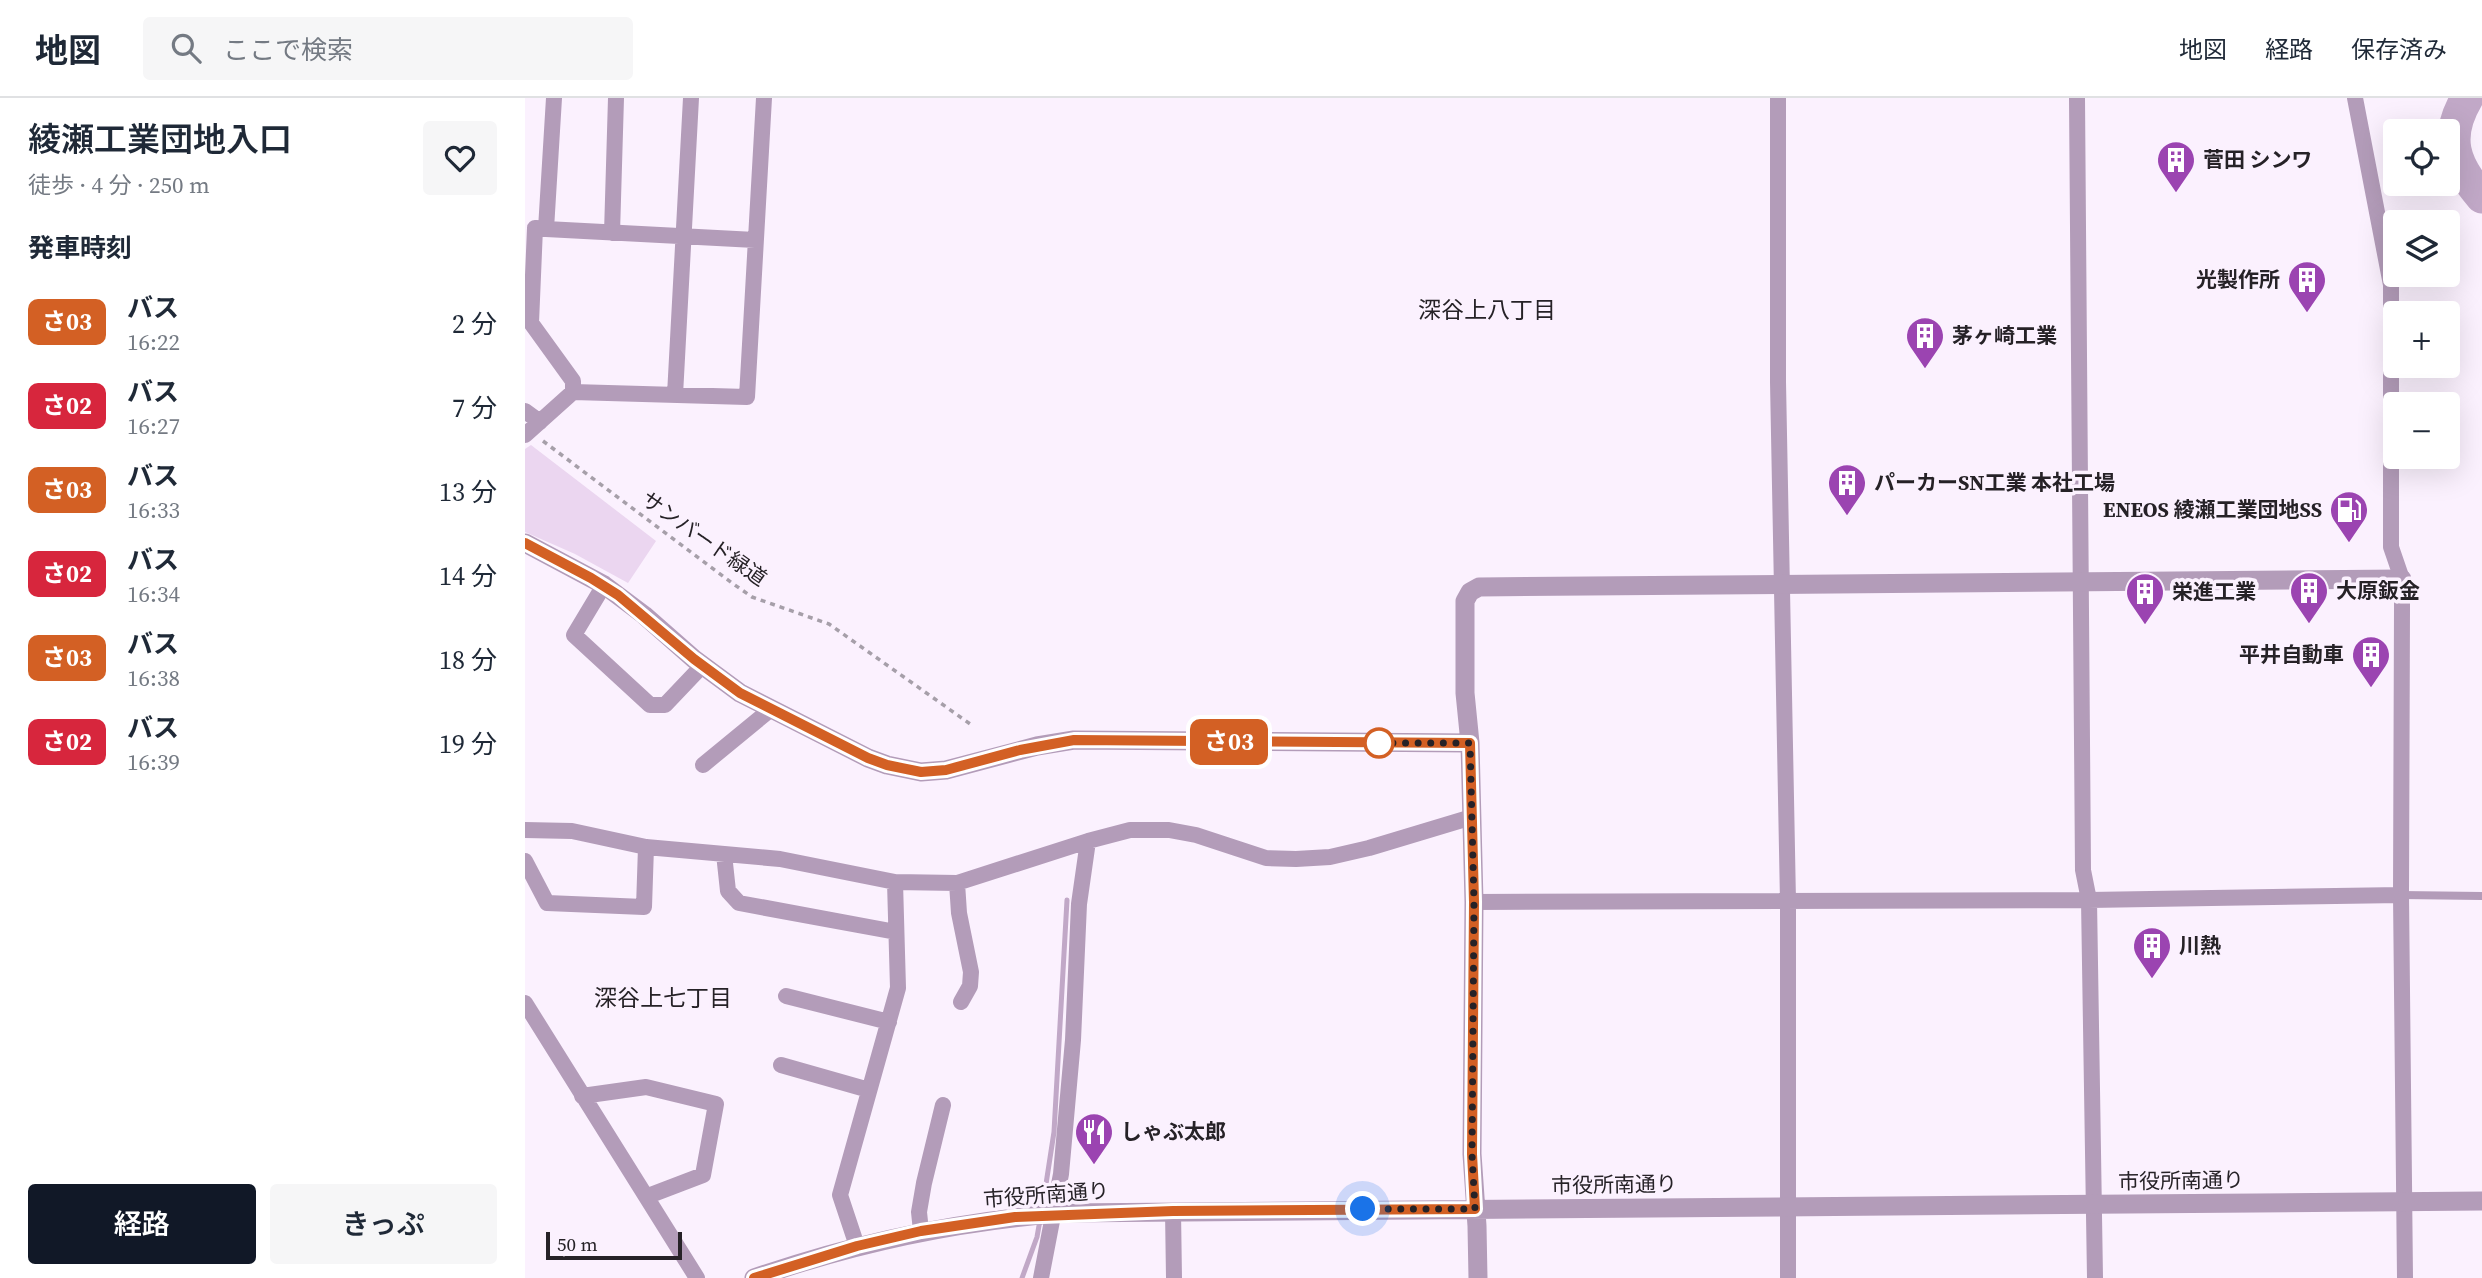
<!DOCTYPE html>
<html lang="ja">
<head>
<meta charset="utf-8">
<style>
  body { margin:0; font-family:"Source Serif 4","Noto Sans JP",serif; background:#f6f6f7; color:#1f2937; height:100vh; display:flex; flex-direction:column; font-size:26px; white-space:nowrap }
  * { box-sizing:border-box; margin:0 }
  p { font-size:23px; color:#747a83 }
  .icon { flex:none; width:38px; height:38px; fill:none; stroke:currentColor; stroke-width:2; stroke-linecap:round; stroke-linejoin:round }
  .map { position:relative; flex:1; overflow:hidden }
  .side { display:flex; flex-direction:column; background:#fff; width:525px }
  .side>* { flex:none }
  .badge { padding:0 14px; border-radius:10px; font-size:24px; line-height:46px }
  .fabs { position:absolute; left:1858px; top:21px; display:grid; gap:14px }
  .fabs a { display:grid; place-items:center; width:77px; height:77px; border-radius:7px; background:#fff; box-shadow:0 7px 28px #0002; font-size:35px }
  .scale { position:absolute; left:21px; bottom:18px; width:136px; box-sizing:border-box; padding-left:7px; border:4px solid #262227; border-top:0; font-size:19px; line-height:24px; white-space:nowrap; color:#262227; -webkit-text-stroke:5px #fbf1fe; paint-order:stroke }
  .you { position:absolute; width:35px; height:35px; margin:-18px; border:5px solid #fff; border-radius:50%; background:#1a73e8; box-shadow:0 0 0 10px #1a73e833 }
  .map>.badge { position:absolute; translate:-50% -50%; box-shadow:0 0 0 4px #fff }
  h2 { padding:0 28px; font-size:26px; line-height:63px }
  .round { display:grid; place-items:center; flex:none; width:74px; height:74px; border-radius:7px; background:#f6f6f7 }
  .head { display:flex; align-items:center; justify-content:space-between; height:119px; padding:0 28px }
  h1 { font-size:33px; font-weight:600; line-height:52px }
  .action { display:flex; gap:14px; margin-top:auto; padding:14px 28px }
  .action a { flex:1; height:80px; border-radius:7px; background:#111827; color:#fff; font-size:28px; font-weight:600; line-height:80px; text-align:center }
  .action a+a { background:#f6f6f7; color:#1f2937 }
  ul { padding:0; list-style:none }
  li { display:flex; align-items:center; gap:21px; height:84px; padding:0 28px }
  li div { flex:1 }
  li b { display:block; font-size:26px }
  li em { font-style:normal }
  li .badge { min-width:77px; font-weight:700; text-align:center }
  header { display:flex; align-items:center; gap:42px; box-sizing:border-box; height:98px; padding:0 35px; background:#fff; border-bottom:2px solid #e0e1e3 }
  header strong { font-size:33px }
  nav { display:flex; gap:38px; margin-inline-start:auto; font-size:24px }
  .search { width:490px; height:63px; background:#f6f6f7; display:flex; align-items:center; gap:18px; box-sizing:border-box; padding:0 24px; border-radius:7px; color:#747a83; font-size:26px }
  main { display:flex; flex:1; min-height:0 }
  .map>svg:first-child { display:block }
  .green { fill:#ebd6f0 }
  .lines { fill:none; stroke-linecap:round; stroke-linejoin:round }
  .stream { stroke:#c1a8c7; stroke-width:5 }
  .river { stroke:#c1a8c7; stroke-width:33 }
  .path { stroke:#a69fa9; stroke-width:3.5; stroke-dasharray:5 5; stroke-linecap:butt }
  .service { stroke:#b39cb9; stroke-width:8 }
  .minor { stroke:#b39cb9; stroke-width:16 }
  .tertiary { stroke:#b39cb9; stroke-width:19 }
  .line-casing { stroke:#fff; stroke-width:16 }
  .line { stroke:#d36024; stroke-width:10 }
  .walk { stroke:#262227; stroke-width:7; stroke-dasharray:0 12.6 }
  .stop-dot { fill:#fff; stroke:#d36024; stroke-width:3.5 }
  .labels { text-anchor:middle; stroke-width:7; stroke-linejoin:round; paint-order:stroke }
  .poi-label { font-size:21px; font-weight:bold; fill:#262227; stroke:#fbf1fe; text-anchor:start }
  .street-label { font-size:21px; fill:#262227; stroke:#fbf1fe }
  .neighbourhood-label { font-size:23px; fill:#262227; stroke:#fbf1fe }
</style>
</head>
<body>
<header>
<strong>地図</strong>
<div class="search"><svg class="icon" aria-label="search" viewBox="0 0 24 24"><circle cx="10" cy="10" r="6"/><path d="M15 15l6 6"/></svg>ここで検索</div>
<nav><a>地図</a><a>経路</a><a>保存済み</a></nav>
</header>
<main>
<section class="side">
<div class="head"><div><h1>綾瀬工業団地入口</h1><p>徒歩 · 4 分 · 250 m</p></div><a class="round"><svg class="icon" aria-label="heart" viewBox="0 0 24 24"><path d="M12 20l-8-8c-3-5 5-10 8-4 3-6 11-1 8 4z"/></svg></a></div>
<h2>発車時刻</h2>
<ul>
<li><span class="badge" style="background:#d36024;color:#fff">さ03</span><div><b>バス</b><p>16:22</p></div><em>2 分</em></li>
<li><span class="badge" style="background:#d7263d;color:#fff">さ02</span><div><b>バス</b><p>16:27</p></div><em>7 分</em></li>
<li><span class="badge" style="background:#d36024;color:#fff">さ03</span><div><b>バス</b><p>16:33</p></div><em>13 分</em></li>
<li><span class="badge" style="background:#d7263d;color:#fff">さ02</span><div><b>バス</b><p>16:34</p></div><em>14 分</em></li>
<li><span class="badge" style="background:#d36024;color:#fff">さ03</span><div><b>バス</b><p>16:38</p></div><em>18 分</em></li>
<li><span class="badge" style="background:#d7263d;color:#fff">さ02</span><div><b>バス</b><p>16:39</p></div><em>19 分</em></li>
</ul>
<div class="action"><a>経路</a><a>きっぷ</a></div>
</section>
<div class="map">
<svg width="1957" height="1180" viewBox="0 0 1957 1180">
  <rect width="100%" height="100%" fill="#fbf1fe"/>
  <path class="green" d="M6,347L131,443L103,485L50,456L0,434V351Z"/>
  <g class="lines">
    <path class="stream" d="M517,1112L529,1034L542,802
      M497,1180L512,1139L515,1122"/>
    <path class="river" d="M1942,0C1919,39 1928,66 1957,99"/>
    <path class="path" d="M18,343L207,485L227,499L304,526L448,628"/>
    <path class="service" d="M1876,797L1957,798"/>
    <path class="minor" d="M1253,0V284L1263,804V1180
      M1552,0L1558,772L1564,802L1570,1180
      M1830,0L1866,187V449L1877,481V510L1876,797L1880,1180
      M10,130L6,225L48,283V294
      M11,130L21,131L29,0
      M21,131L230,142
      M87,135L91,0
      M150,297L166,0
      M0,313L15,324
      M0,337L48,294L222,299L239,0
      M79,487L49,537L125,607H140L178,567
      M178,667L246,611
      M0,732L47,733L121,749L255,761L370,784L432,785L563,743L605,732H644L671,737L741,760L771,761L805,759L844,750L947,719
      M199,756L203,793L214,805L371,834
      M0,763L22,805L119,809L121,749
      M432,785L434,815L446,874L445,888L436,904
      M949,804L1564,802L1876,797
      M261,898L364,924
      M0,905L172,1180
      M256,967L344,992
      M57,998L121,989L191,1006L178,1077L123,1098
      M648,1113L649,1180
      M396,1133L394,1114L399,1085L418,1007
      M332,1148L315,1097L373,890L370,784
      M516,1180L536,1076L548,942L554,806L563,743"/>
    <path class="tertiary" d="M0,445L79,487L119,517L169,561L215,595L343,660L362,667L396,674L421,672L512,648L549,642L945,645
      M229,1180C330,1145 433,1123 540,1115L1957,1103
      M953,1180L952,1128L947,1056L949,804L945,645L940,595V503L945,494L954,489L1877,481"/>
  </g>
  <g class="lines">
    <defs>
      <path id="line" d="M0,445L66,480L93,497L169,561L215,595L343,660L362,667L396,674L421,672L495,652L549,642L945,645L949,804L947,1056L950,1111L648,1113L490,1119L396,1133L332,1148L229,1180"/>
    </defs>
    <use href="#line" class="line-casing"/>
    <use href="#line" class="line"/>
    <path class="walk" d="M838,1111H950L947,1056L949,804L945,645H842H854"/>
  </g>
  <defs>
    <symbol id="building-pin" viewBox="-11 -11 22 30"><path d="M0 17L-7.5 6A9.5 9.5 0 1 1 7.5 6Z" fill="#9b44b1" stroke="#fbf1fe"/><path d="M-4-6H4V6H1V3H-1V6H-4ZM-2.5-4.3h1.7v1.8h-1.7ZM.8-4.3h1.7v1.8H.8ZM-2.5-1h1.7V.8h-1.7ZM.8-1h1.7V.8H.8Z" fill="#fff"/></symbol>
    <symbol id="fuel-pin" viewBox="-11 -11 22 30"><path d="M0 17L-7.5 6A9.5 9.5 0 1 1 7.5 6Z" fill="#9b44b1" stroke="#fbf1fe"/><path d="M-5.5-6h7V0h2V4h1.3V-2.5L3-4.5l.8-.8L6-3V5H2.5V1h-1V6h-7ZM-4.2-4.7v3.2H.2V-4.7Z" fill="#fff"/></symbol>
    <symbol id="restaurant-pin" viewBox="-11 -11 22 30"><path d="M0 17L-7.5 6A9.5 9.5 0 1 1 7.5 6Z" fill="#9b44b1" stroke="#fbf1fe"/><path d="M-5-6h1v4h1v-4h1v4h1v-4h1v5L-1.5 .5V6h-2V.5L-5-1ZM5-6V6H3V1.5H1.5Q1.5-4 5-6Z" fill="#fff"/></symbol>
  </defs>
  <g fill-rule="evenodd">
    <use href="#building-pin" x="1629" y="40" width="44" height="60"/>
    <use href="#building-pin" x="1760" y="160" width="44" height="60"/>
    <use href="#building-pin" x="1378" y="216" width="44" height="60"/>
    <use href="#building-pin" x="1300" y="363" width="44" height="60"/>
    <use href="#fuel-pin" x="1802" y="390" width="44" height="60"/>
    <use href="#building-pin" x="1762" y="471" width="44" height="60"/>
    <use href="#building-pin" x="1598" y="472" width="44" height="60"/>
    <use href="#building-pin" x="1824" y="535" width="44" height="60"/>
    <use href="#building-pin" x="1605" y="826" width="44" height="60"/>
    <use href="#restaurant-pin" x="547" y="1012" width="44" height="60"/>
  </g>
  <circle class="stop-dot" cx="854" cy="645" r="14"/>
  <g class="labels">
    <g class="poi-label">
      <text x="1678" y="69">菅田 シンワ</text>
      <text x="1755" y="189" text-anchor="end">光製作所</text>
      <text x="1427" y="245">茅ヶ崎工業</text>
      <text x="1349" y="392">パーカーSN工業 本社工場</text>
      <text x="1797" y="419" text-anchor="end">ENEOS 綾瀬工業団地SS</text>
      <text x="1811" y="500">大原鈑金</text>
      <text x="1647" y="501">栄進工業</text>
      <text x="1819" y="564" text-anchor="end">平井自動車</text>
      <text x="1654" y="855">川熱</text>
      <text x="596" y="1041">しゃぶ太郎</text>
    </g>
    <g class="street-label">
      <text transform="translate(179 441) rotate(35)" y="7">サンバード緑道</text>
      <text transform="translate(1656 1083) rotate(-1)" y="7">市役所南通り</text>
      <text transform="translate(1089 1087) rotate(-1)" y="7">市役所南通り</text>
      <text transform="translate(521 1097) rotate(-4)" y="7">市役所南通り</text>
    </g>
    <g class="neighbourhood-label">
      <text x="962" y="220">深谷上八丁目</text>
      <text x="138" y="908">深谷上七丁目</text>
    </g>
  </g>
</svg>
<div class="fabs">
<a><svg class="icon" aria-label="locate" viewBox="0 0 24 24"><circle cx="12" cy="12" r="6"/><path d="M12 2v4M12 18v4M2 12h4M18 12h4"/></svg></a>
<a><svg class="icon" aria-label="layers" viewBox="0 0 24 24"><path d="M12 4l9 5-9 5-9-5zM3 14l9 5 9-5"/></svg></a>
<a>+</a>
<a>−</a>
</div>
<div class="scale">50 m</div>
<div class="you" style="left:838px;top:1111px"></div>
<b class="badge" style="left:704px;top:644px;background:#d36024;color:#fff">さ03</b>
</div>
</main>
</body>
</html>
